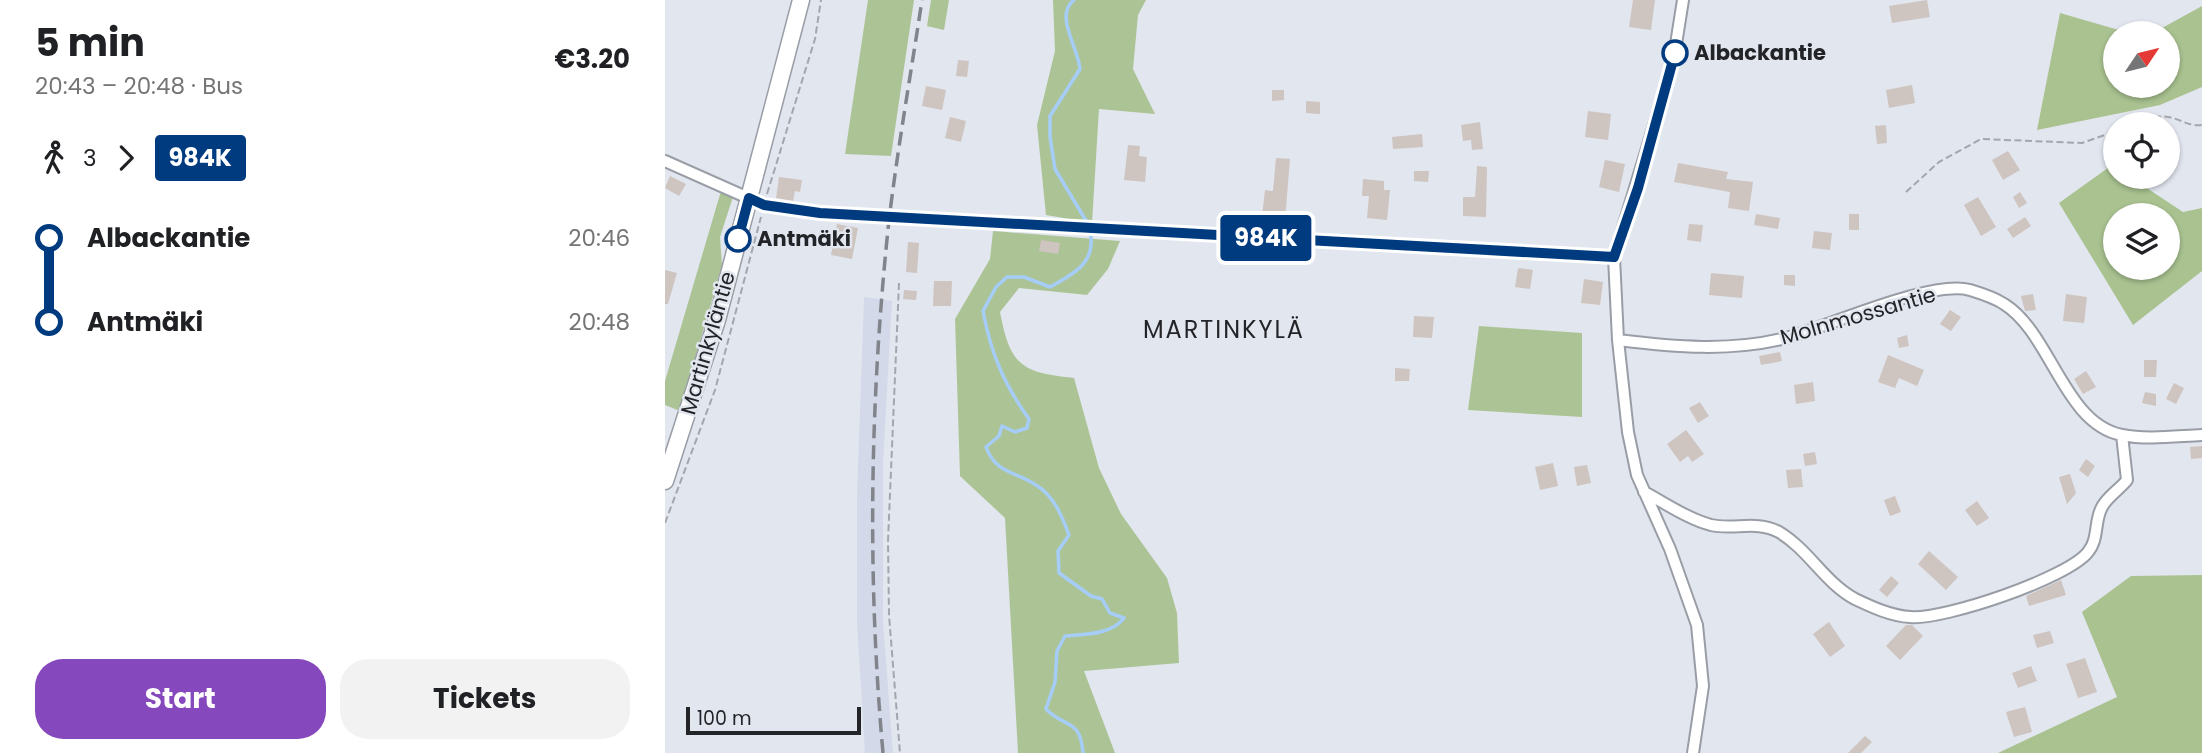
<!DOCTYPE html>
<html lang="en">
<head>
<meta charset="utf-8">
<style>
  body { margin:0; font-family:Poppins,sans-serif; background:#f2f2f2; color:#202124; height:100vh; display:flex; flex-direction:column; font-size:26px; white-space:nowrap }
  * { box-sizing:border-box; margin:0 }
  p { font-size:23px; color:#757577 }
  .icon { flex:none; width:38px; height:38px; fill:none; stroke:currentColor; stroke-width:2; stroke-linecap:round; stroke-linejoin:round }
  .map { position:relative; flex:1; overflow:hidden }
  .panel { display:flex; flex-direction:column; background:#fff; width:665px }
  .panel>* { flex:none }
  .badge { padding:0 14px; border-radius:5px; font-size:24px; line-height:46px }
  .needle { width:46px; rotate:55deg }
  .tools { position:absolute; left:1438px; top:21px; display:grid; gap:14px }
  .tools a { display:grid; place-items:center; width:77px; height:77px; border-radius:50%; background:#fff; box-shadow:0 2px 5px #0004; font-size:35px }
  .scale { position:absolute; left:21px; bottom:18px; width:175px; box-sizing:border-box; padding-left:7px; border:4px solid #232428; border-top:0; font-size:19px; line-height:24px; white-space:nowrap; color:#232428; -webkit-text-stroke:5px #e2e6ef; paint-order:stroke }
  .map>.badge { position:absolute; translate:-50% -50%; box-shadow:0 0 0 4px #fff }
  .legs { display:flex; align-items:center; gap:10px; height:77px; padding:0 35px; font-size:23px }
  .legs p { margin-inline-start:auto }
  .overview { display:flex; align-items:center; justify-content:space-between; height:119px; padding:0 35px }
  h1 { font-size:38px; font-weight:700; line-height:52px }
  .primary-button { display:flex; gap:14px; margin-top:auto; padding:14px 35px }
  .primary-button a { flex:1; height:80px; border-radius:28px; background:#8648bd; color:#fff; font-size:28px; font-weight:700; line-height:80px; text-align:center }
  .primary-button a+a { background:#f2f2f2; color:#202124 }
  ul { padding:0 35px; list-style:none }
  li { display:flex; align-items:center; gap:24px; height:84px; font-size:26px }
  li i { display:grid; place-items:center; width:10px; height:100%; margin:0 9px; background:currentColor }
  li i::after { content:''; width:18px; height:18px; margin:-9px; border:5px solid; border-radius:50%; background:#fff }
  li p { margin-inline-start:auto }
  li:first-child i { background:linear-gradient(#0000 50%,currentColor 0) }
  li:last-child i { background:linear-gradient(currentColor 50%,#0000 0) }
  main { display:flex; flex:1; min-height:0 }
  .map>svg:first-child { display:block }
  .built { fill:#d3d9e9 }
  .green { fill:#acc495 }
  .forest { fill:#a9c290; fill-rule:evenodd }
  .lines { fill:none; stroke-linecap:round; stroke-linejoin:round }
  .stream { stroke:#a5cdf8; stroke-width:3.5 }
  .building { fill:#cec4c0 }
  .street-casing { stroke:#999da5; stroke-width:14 }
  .secondary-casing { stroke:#999da5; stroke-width:19 }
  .path { stroke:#a3a6ad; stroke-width:2; stroke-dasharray:7 3.5; stroke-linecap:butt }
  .street { stroke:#fff; stroke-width:10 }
  .secondary { stroke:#fff; stroke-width:16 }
  .rail { stroke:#81848a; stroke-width:3.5; stroke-dasharray:14 7; stroke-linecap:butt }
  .line-1-casing { stroke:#fff; stroke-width:16 }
  .line-1 { stroke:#003b80; stroke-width:10 }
  .stop-1-dot { fill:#fff; stroke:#003b80; stroke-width:3.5 }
  .labels { text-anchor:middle; stroke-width:5; stroke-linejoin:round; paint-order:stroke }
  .stop-label { font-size:21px; font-weight:bold; fill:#232428; stroke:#e2e6ef; text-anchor:start }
  .street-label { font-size:21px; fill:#232428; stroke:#e2e6ef }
  .quarter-label { font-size:24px; letter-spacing:2px; fill:#232428; stroke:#e2e6ef }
</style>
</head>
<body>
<main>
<section class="panel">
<div class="overview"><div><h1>5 min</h1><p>20:43 – 20:48 · Bus</p></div><b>€3.20</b></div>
<div class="legs"><svg class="icon" aria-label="walk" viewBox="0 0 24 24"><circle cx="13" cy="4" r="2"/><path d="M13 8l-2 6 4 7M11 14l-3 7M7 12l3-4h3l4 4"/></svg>3<svg class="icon" aria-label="forward" viewBox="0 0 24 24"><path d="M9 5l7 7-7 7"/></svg><b class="badge" style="background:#003b80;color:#fff">984K</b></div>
<ul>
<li><i style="color:#003b80"></i><b>Albackantie</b><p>20:46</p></li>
<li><i style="color:#003b80"></i><b>Antmäki</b><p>20:48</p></li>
</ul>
<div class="primary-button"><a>Start</a><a>Tickets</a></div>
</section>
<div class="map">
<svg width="1537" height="753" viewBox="0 0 1537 753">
  <rect width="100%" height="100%" fill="#e2e6ef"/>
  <path class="built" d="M199,297L227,301L218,462V622L228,753H200L192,622V494Z"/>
  <path class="green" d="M203,0H249L226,156L180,154Z
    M266,0H284L279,30L262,26Z
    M388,0H481L473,15L468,69L490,114L434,109L427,223L381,215L372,125L390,51Z
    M56,191L68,197L55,237L57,265L15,411L0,405V381Z
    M328,231L455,241L443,269L422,295L354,288L335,312C345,365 356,373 409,378L434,468L456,514L502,578L512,613L514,663L419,671L450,753H353L340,518L295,476L290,319L325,259Z
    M814,326L917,333V417L803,410Z"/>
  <path class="forest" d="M1537,6V87L1495,105L1372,130L1395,13L1464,33H1451V86H1503V33H1488Z
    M1447,165L1451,167V177H1465L1518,212L1537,208V271L1468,325L1394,203ZM1503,215V268H1451V215Z
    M1537,575V753H1333L1452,697L1417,612L1466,576Z"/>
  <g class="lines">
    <path class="stream" d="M409,0C389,15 413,47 415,69L385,116V137L390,169L423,224
      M418,753C415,717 400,729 381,709L390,682L392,651L400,636C420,634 446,635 459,618L445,613L437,599L426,596L394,573L393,551L404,535C397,516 389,496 371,485C350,471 331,474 321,447L334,436L337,426L350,432L362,428L364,419C339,384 326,354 318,311L331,287L342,277H359L385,287C409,274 432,262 425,232"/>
  </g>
  <path class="building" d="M968,0H990L986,30L964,27Z
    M1262,0L1265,17L1227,23L1224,6Z
    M293,60L304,61L302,77L291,76Z
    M1247,85L1250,103L1224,108L1221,90Z
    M261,86L281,90L277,110L257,106Z
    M607,90H619V100L607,101Z
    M641,101L655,102V114L641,113Z
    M923,111L946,114L943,140L920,137Z
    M285,117L301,121L296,142L280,138Z
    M815,122L818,149L807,150L806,140L798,141L796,125Z
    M1221,125L1222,143L1212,144L1210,126Z
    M757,134L758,147L728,149L727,137Z
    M463,145L475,146L474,156L482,157L480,182L459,180Z
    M1343,151L1355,170L1338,180L1327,160Z
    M611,158L625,159L620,220L597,217L600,190L608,191Z
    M940,160L960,164L954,192L934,187Z
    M1013,163L1063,172L1061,179L1088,182L1084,211L1063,208L1065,192L1009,182Z
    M812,166L822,167L821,217L798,216V197H810Z
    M749,171H764L763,182L749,181Z
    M5,176L21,184L14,196L0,188Z
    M114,177L137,180L135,192L130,191L128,201L111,198Z
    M698,179L719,181V190H725L722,220L702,218L704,196H697Z
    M1355,192L1362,203L1354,208L1348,197Z
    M1313,197L1331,227L1316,236L1299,205Z
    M1091,214L1115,218L1113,229L1089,225Z
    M1184,214H1194V230H1184Z
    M1360,217L1366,226L1348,238L1342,229Z
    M172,224L193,228L187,259L166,255Z
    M1024,224L1038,225L1036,242L1022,240Z
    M1149,231L1167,233L1165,250L1147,248Z
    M376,240L395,243L393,254L374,251Z
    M243,242L254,243L252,273L241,272Z
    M853,268L868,270L865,289L850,287Z
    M0,270L12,273L3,304H0Z
    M1046,273L1079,276L1077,298L1044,295Z
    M1119,275H1130V286L1119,285Z
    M919,279L938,282L935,305L916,303Z
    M269,281H287L286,306H268Z
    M239,290L252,291L251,300L238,299Z
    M1368,294L1371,310L1360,311L1356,296Z
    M1401,294L1422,297L1419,323L1398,321Z
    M1285,310L1296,317L1286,331L1275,324Z
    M749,316L769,317L767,338L748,337Z
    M1242,335L1244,346L1234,348L1232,338Z
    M1115,352L1117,361L1096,365L1094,356Z
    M1223,355L1259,370L1252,386L1234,378L1230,388L1213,382Z
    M1479,360H1492L1491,377H1479Z
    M730,368L745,369L744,381H730Z
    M1421,371L1431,387L1418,394L1409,379Z
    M1148,382L1150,401L1131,404L1129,385Z
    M1509,383L1519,388L1511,404L1501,399Z
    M1480,392L1491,394V406L1477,403Z
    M1035,402L1044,416L1033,423L1024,408Z
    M1021,430L1039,454L1027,462L1023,456L1015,462L1002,444Z
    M1537,446V458L1526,459L1525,447Z
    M1150,452L1152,464L1140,466L1138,454Z
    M1421,459L1430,466L1423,477L1414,470Z
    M888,463L893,486L875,490L870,467Z
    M922,465L926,483L912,486L909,467Z
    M1136,469L1138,487L1123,488L1121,470Z
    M1405,474L1411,493L1402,504L1394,477Z
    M1230,496L1236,512L1225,516L1219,500Z
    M1312,501L1324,518L1312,526L1300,510Z
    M1264,551L1293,577L1281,590L1253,564Z
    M1226,576L1234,583L1222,597L1214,590Z
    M1396,580L1401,595L1364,606L1361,596Z
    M1164,622L1180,646L1165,657L1148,634Z
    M1241,625H1247L1258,636L1235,660L1221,646Z
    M1385,631L1389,643L1372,648L1368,635Z
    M1420,658L1432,692L1413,698L1401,664Z
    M1366,666L1372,681L1353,688L1347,673Z
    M1360,707L1367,732L1349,737L1341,712Z
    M1200,736L1207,742L1196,753H1183Z"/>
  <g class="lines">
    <defs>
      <path id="street" d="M0,161L99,205L155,213L949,257L1008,63L1018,0
        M949,257L953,340L963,432L972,475L1005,549L1032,625L1038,686L1028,753
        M953,340C1009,347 1066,352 1121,338C1162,327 1267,279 1305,290C1315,293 1330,298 1339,304C1386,333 1399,424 1457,435C1482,440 1512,436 1537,435
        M979,492C1000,503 1023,519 1046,525C1069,530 1092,520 1114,532C1144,550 1160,583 1190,599C1207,607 1226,616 1245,617C1279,620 1403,578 1423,552C1434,539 1429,521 1437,507C1442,497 1455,489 1462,480L1457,435"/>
      <path id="secondary" d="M0,481L52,320L136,0"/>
    </defs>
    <use href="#street" class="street-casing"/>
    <use href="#secondary" class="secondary-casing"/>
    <path class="path" d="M1469,124C1480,120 1491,115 1503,117C1516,119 1524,127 1537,125
      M1241,192L1274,162L1316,139L1417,143L1451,131
      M102,194L150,39L156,0
      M234,283L223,541L224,615L235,753
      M0,523L50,390L96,217"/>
    <use href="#street" class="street"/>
    <use href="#secondary" class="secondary"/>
    <path class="rail" d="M218,753C202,576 205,397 224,220C233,146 246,73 257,0"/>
  </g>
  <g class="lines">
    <defs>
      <path id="line-1" d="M73,239L84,198L99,205L155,213L949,257L973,188L1010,53"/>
    </defs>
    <use href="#line-1" class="line-1-casing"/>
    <use href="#line-1" class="line-1"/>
  </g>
  <g class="stop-1-dot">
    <circle cx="1010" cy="53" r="12"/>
    <circle cx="73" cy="239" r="12"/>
  </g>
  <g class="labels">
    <g class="stop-label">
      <text x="1029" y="60">Albackantie</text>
      <text x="92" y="246">Antmäki</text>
    </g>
    <g class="street-label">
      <text transform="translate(1193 316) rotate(-16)" y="7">Molnmossantie</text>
      <text transform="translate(43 343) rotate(-74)" y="7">Martinkyläntie</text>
    </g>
    <g class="quarter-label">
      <text x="559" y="338">MARTINKYLÄ</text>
    </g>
  </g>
</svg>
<div class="tools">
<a><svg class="needle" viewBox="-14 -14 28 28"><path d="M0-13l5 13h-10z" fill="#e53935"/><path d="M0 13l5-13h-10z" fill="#757577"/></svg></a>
<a><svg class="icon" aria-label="locate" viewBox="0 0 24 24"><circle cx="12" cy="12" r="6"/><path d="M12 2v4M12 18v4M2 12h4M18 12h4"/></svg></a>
<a><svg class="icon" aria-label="layers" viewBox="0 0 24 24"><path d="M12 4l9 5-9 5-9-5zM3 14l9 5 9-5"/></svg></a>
</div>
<div class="scale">100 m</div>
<b class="badge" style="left:601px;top:238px;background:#003b80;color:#fff">984K</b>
</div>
</main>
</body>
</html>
